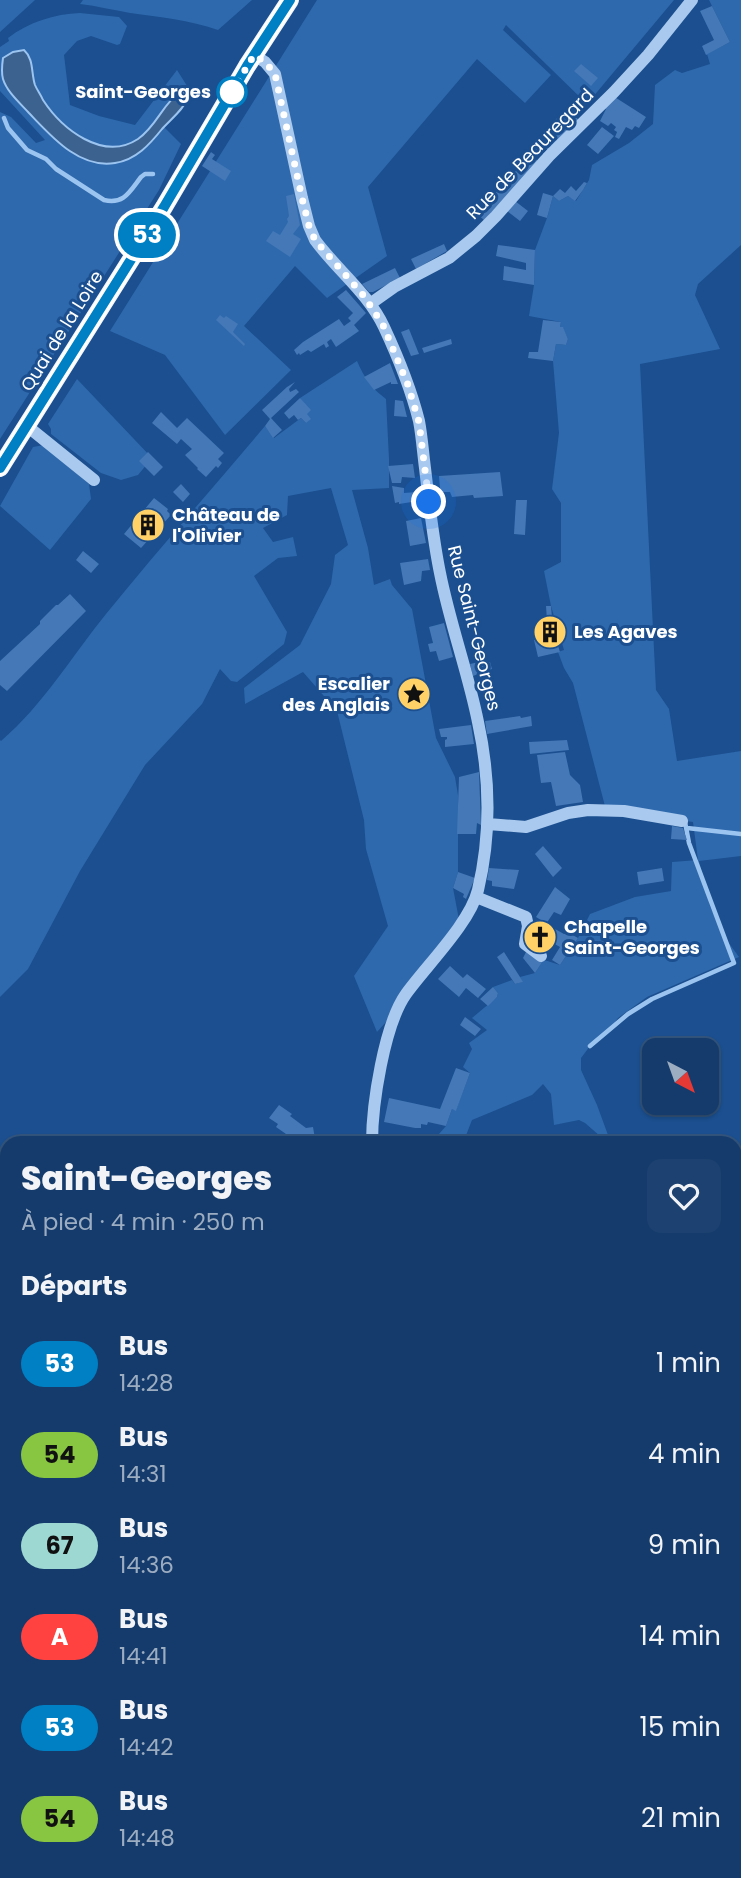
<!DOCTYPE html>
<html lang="fr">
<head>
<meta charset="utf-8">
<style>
  body { margin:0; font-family:Poppins,sans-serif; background:#1d4271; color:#f1f3f6; height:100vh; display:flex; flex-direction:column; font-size:26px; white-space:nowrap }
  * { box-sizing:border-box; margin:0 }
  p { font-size:23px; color:#9dadc1 }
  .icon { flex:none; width:38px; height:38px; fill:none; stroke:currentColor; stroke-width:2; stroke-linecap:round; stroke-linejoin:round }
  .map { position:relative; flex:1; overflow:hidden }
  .panel { position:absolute; left:0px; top:1136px; width:742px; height:744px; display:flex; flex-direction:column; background:#143b6b; border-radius:21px 21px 0 0; box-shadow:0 2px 5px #0004,0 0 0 2px #33557e }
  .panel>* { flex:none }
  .badge { padding:0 14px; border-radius:23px; font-size:24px; line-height:46px }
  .needle { width:46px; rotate:139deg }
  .buttons { position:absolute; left:642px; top:1038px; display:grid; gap:14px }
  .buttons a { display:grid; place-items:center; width:77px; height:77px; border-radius:14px; background:#143b6b; box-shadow:0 2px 5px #0004,0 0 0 2px #33557e; font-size:35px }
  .you { position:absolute; width:35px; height:35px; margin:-18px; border:5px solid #fff; border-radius:50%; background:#1a73e8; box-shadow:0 0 0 10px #1a73e833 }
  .map>.badge { position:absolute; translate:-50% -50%; box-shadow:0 0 0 4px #fff }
  h2 { padding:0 21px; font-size:26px; line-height:63px }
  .round { display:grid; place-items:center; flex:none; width:74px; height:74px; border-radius:14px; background:#1d4271 }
  .summary { display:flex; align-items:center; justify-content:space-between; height:119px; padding:0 21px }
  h1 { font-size:33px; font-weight:800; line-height:52px }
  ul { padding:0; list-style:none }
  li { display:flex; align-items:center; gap:21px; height:91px; padding:0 21px }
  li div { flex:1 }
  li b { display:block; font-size:26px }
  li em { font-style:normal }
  li .badge { min-width:77px; font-weight:700; text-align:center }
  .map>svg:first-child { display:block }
  .green { fill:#2e69ad }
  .water { fill:#3c6290; stroke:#9cc4f0; stroke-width:2 }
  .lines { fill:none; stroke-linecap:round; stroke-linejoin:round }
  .stream { stroke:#9cc4f0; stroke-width:4.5 }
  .building { fill:#4478b7 }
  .minor { stroke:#a9c9ee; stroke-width:12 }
  .major { stroke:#f0f6ff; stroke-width:18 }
  .line-casing { stroke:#fff; stroke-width:16 }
  .line { stroke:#0080c4; stroke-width:10 }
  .walk { stroke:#fff; stroke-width:7; stroke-dasharray:0 12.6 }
  .stop-dot { fill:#fff; stroke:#0080c4; stroke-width:3.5 }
  .labels { text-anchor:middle; stroke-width:6; stroke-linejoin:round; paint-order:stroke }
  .stop-label { font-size:18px; font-weight:bold; fill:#fff; stroke:#1b4f8f; text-anchor:end }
  .street-label { font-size:18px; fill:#fff; stroke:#1b4f8f }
  .poi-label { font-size:18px; font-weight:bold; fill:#fff; stroke:#1b4f8f; text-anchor:start }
</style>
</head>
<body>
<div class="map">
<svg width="741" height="1878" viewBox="0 0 741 1878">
  <rect width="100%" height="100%" fill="#1b4f8f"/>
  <path class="green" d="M0,0H35L0,32Z
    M83,0H252L218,30C189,20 160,17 130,13C113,10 97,6 80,4Z
    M317,0H674L587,104L506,25L503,30L551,75L525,103L477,59L368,187L387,256L327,298L295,266L244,326L291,370L225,435L165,355L110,331Z
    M709,0H741V245L698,284L695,295L720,349L640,364L656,690L669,709L677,761L741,751V856L699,861L710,906L723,935L739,957L647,997L618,1018L607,1033L590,1046L581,1058V1070L597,1105L608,1135L600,1136L585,1123L579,1120L554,1125L551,1094L543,1084L532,1095L472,1120L465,1138L477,1143H431L446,1126L452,1109L456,1110L470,1073L463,1067L472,1049L469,1043L487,1030L472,1018L497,997L498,993L493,987L512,980L515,984L522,982L520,977L535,973L543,961L541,959L560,965L578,938L590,914L635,897L671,891L672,862L698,860L693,822L606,810L573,683L564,668L558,652L564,650L551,606L544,571L561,562V503L552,489L559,433L553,361L556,344L566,345L568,339L563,328L560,327L561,322L529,316L534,285L535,250L547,218L553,196L559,201L568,196L576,201L589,180L592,165L629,143L653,124L655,85L675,70L682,73L710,64L707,54L730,42Z
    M80,13L119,17L127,26L120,44L117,45L91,36L77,41L64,55L70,105L99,116L135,125L177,70L189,89L164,127L181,144L159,190L0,439V112L11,117L36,143L45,140L0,91V47L9,41L8,38C29,22 54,14 80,13Z
    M357,361C364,377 371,388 386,399L389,459V488L352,490L368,548L374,585L390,579L392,585L412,609L436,738L455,777L458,795V872L453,888L460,925L395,1012L377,1032L354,976L388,926L366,849L364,820L337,711L303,672L245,704L244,688L300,645L331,584L335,555L348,545L331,488L288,496L287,515L263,528L273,542L293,537L297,556L278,558L254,576L287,632L284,644L237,682L231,681L220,669L202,704L145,765L80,871L28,969L0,997V740L1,741C43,705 72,656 106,614C158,550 212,489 265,426L274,438L301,418L306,423L307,414L300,398Z
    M77,379L152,458L138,475L121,480L101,473L51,434V429L48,424Z
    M44,445L89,484L91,499L50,550L0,506L33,447Z"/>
  <path class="water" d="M24,50C34,59 31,73 35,85C37,90 41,95 43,100C62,129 103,162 138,139C157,126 163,103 181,91L189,96C184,109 171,119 162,129C150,144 136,160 115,163C79,169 51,136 29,113C20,103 7,92 3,79C1,72 2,65 3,58L13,52Z"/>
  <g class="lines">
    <path class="stream" d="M4,118L8,128L27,150L46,159L56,169L104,200C124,205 130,191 141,177L145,174H153
      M687,828L741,834
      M590,1046L628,1014L652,999L734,963L689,843L685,822"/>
  </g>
  <path class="building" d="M712,6L730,42L706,55L702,46L714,40L700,11Z
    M581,64L598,78L591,86L574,71Z
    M610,94L646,117L639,128L635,126L632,130L626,127L619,139L615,137L617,132L614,130L616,127L611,123L608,126L600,121L606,109L604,107Z
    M564,111L569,115L571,113L579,120L549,151L537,139Z
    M602,127L614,136L598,154L587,145Z
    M533,145L539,151L533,157L539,162L485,221L476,213L531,155L527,152Z
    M211,152L215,155L212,159L231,171L225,181L202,166Z
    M584,182L587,183L583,190L575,201L568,196L559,201L553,196L560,189L565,193L571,186L576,191Z
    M543,193L553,196L547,218L537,215Z
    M294,194L300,225L293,234L301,239L290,257L266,241L273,231L280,235L288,222L287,219L289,216L286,196Z
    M515,201L528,211L520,221L507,211Z
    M444,244L447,251L416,269L411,259Z
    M498,245L535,250L534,285L503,280L504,266L526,270V263L496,256Z
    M395,268L400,278L373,292H369L362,284Z
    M346,290L366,313L354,325L359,331L336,347L331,339L327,342L329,346L326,348L324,344L311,352L308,350L300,355L299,353L297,355L294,350L303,342L339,319L344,326L351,321L348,318L353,313L337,297Z
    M220,315L224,318L226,316L238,324L233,332L245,344L244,346L216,320Z
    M543,320L561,322L560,327H563L568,339L566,345L556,344L553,361L528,358L529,352H538Z
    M409,329L419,354L411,356L401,332Z
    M451,339L452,344L424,353L422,348Z
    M390,363L398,384H391V382L374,390L364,377Z
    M295,382L289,389L290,392L296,389L299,392L271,418L282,430L273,438L265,426L270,419L262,410L287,387Z
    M300,398L311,410L307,414L311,419L306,423L301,418L298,420L294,415L289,419L284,413Z
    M395,400L403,401L407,417L394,416Z
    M161,412L177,428L187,418L224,453L218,459L222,463L218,468L216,466L206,477L197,469L198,468L185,455L192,449L181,439L177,444L152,423Z
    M148,452L163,467L154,476L139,461Z
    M413,464L415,478L402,477L401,483H392L388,466Z
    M500,472L503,496L474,498L473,495L452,497L450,492H436L435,489L440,488L439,476Z
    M181,484L190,494L183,502L173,492Z
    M392,486L404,488V493L417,492L418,501L399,504V502L395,503Z
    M154,498L168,509L167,511L171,515L141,548L124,534Z
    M516,500H527L525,535L514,534Z
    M421,518L426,543L410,546L406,521Z
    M83,551L99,564L91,573L76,560Z
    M428,559L430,570L422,571L421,581L404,585L400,563Z
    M70,594L86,611L7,691L0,685V661L40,624V621L56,605H58Z
    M546,606H551L553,630L560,652L538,657L534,640L548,636Z
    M444,623L453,657L439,661L436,651L430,652L428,644L433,643L429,627Z
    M483,661L484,664L490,662L492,669L473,676L470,664Z
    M520,716L521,718L531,716L532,726L487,734L485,721Z
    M471,725L474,744L445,747V740L447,739V737H441L439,729Z
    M567,740L569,750L530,754L529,742Z
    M565,752L570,775L580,785L583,802L556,806L551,782L541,783L537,755Z
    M479,772L481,825L477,823L476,834H457L459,777Z
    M672,826L683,828L687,840L671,839Z
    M543,846L562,868L553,877L535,854Z
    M489,868L519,870L514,889L492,886V881L487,880Z
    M662,868L664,881L639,885L637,872Z
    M458,872L475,878L466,899L463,897L464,894L453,888Z
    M555,887L570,899L561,915L554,912L546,924L564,934L569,933L578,938L560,965L552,960L560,947L551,942L543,955L528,945L541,920L536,917Z
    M605,939L608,944L585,957L582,952Z
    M528,948L543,961L535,973L523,958Z
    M504,952L520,977L523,982L515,984L497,957Z
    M450,966L463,978L467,974L486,989L478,998L466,988L459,997L438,979Z
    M493,987L498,993L497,997L488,1006L480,999Z
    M465,1017L481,1029L475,1036L460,1025Z
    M456,1068L470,1073L456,1111L452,1109L446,1126L428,1122L427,1125L421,1124V1128H415L384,1122L389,1098L440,1109Z
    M279,1105L292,1114L290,1116L306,1128L313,1127L315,1139L301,1141L298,1139L296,1141L276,1127L278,1124L269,1118Z"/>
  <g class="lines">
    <path class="minor" d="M254,55L265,62L275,74L302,198L309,226L315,240C337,270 368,293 384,327C398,357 411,389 419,421C422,437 423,453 425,468C429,503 433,539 440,573C450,624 468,672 478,722C490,777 491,835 478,890C470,923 426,966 406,994C384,1025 372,1105 372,1143
      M370,304L394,287L449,258L476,236L496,216L549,156L614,92L648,55L692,0
      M27,426L94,480
      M488,824L526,827L568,813L588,810L624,811L682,821
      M476,897L526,917L528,926L525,944L541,956
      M0,1837L7,1829
      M204,1872L206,1878
      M482,1872L484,1878"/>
    <path class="major" d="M0,468L164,207L247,66L290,0"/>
  </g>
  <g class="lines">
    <defs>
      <path id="line" d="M0,468L164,207L247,66L290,0"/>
    </defs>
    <use href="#line" class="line-casing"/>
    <use href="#line" class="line"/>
    <path class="walk" d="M232,92L254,55L265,62L275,74L302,198L309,226L315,240L364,296L383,325L408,385L419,422L429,502"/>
  </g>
  <defs>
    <symbol id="building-disc" viewBox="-11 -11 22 22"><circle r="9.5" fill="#ffd166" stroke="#1b4f8f"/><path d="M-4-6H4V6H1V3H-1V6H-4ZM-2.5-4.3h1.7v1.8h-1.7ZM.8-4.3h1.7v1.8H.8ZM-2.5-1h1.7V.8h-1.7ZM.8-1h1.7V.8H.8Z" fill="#111"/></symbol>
    <symbol id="sight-disc" viewBox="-11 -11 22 22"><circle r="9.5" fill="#ffd166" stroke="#1b4f8f"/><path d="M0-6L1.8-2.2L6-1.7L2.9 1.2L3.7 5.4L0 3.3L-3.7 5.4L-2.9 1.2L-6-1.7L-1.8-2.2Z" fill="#111"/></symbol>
    <symbol id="church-disc" viewBox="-11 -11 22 22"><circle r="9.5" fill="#ffd166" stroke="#1b4f8f"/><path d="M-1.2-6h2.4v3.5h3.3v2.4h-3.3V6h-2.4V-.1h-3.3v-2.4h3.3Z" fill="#111"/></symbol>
  </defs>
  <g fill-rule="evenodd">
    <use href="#building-disc" x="129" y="506" width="38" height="38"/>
    <use href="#building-disc" x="531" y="613" width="38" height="38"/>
    <use href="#sight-disc" x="395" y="675" width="38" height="38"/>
    <use href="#church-disc" x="521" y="918" width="38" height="38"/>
  </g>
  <circle class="stop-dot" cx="232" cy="92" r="14"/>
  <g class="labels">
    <g class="stop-label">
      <text x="211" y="98">Saint-Georges</text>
    </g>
    <g class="street-label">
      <text transform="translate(530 154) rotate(-46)" y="6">Rue de Beauregard</text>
      <text transform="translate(62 331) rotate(-58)" y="6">Quai de la Loire</text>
      <text transform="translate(474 628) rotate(76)" y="6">Rue Saint-Georges</text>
    </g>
    <g class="poi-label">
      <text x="172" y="521">Château de<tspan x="172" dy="21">l'Olivier</tspan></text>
      <text x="574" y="638">Les Agaves</text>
      <text x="390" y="690" text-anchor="end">Escalier<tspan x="390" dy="21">des Anglais</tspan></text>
      <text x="564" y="933">Chapelle<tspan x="564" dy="21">Saint-Georges</tspan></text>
    </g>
  </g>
</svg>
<div class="buttons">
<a><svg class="needle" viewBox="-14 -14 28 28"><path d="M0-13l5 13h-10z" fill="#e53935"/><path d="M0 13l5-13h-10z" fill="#9dadc1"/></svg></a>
</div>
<div class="you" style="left:429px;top:502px"></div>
<b class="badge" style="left:147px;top:235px;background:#0080c4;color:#fff">53</b>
<section class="panel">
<div class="summary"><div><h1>Saint-Georges</h1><p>À pied · 4 min · 250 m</p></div><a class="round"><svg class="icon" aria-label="heart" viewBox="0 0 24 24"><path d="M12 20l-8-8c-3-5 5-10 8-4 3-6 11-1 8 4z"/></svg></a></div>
<h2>Départs</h2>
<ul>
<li><span class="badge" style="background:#0080c4;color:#fff">53</span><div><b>Bus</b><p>14:28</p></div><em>1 min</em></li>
<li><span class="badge" style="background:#88c540;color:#111">54</span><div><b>Bus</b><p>14:31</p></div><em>4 min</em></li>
<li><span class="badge" style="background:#9ed8d2;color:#111">67</span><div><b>Bus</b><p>14:36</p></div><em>9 min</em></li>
<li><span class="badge" style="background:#ff4240;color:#fff">A</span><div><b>Bus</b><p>14:41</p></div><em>14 min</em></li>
<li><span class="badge" style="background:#0080c4;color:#fff">53</span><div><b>Bus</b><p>14:42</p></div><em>15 min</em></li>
<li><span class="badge" style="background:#88c540;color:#111">54</span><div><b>Bus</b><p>14:48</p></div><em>21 min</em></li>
</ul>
</section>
</div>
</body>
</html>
